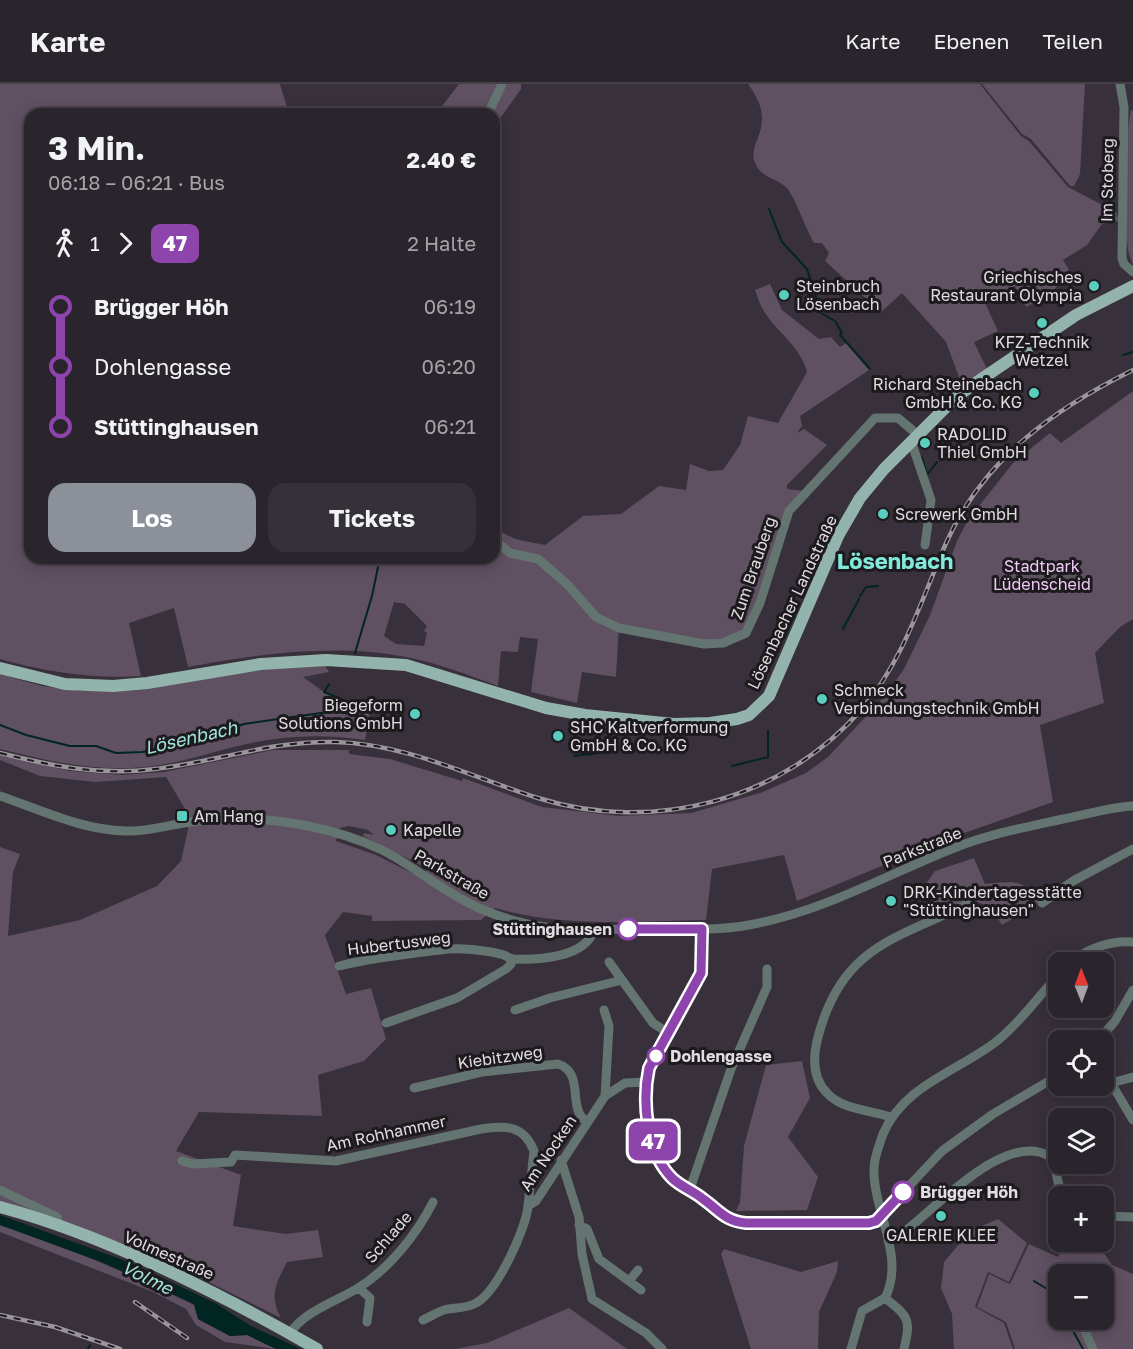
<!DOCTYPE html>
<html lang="de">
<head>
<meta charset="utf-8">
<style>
  body { margin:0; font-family:"Golos Text",sans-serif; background:#363038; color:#f1f3f6; height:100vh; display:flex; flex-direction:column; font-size:22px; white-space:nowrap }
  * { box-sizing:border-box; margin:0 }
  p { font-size:20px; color:#a5a4a9 }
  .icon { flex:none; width:33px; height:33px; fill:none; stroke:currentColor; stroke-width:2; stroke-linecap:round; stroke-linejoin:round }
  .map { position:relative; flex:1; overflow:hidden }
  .panel { position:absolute; left:24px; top:24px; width:476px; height:456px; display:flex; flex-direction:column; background:#2a242c; border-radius:18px; box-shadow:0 3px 15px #0003,0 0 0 2px #464148 }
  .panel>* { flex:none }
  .badge { padding:0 12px; border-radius:9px; font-size:21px; line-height:39px }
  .needle { width:39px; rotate:359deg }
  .buttons { position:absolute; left:1048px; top:868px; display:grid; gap:12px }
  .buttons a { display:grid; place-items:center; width:66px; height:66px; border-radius:12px; background:#2a242c; box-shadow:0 3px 15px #0003,0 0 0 2px #464148; font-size:30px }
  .map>.badge { position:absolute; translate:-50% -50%; box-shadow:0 0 0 3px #fff }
  .legs { display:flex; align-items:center; gap:9px; height:66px; padding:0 24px; font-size:20px }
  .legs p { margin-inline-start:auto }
  .overview { display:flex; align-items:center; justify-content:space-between; height:102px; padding:0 24px }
  h1 { font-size:33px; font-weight:700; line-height:45px }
  .action { display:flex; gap:12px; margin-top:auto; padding:12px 24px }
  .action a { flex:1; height:69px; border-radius:18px; background:#8c9099; color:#fff; font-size:24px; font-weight:700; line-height:69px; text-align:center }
  .action a+a { background:#363038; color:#f1f3f6 }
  ul { padding:0 24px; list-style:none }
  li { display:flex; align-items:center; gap:21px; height:60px; font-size:22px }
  li i { display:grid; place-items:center; width:9px; height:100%; margin:0 8px; background:currentColor }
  li i::after { content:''; width:15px; height:15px; margin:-8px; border:4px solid; border-radius:50%; background:#2a242c }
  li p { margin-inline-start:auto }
  li:first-child i { background:linear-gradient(#0000 50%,currentColor 0) }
  li:last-child i { background:linear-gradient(currentColor 50%,#0000 0) }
  header { display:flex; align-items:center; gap:36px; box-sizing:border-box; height:84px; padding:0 30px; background:#2a242c; border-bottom:2px solid #464148 }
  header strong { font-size:28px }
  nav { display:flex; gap:33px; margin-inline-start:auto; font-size:21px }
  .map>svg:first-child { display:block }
  .green { fill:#5f5062; fill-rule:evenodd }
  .water { fill:#012621 }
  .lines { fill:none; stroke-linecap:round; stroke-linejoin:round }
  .stream { stroke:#012621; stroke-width:2 }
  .minor { stroke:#647471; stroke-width:9 }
  .major { stroke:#93b3ad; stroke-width:12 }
  .rail-casing { stroke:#9b949c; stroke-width:4.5 }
  .rail { stroke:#1d1a1e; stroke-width:2; stroke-dasharray:7; stroke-linecap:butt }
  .line-1-casing { stroke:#fff; stroke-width:14 }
  .line-1 { stroke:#8e44ad; stroke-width:9 }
  .poi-dot { fill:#59cebe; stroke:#1d1a1e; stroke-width:2 }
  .stop-1-dot { fill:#fff; stroke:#8e44ad; stroke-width:3 }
  .labels { text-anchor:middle; stroke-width:6; stroke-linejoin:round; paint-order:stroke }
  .street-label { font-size:16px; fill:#e1dbe2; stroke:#1d1a1e }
  .poi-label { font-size:16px; fill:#e1dbe2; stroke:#1d1a1e; text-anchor:start }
  .park-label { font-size:16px; fill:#efc9f5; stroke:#1d1a1e }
  .stop-label { font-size:16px; font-weight:bold; fill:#e1dbe2; stroke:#1d1a1e; text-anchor:start }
  .water-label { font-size:18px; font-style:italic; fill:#9fe5da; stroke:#1d1a1e }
  .district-label { font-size:22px; font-weight:bold; fill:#81e9d9; stroke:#1d1a1e }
</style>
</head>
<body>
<header>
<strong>Karte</strong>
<nav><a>Karte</a><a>Ebenen</a><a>Teilen</a></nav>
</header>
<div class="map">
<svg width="1133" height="1265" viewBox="0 0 1133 1265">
  <rect width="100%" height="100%" fill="#38303a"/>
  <path class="green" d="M0,0H280L289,30H30V474H494V444L515,455L545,461L583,432L621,430L659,402L686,406L690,380L709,387L723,386L740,361L748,332L778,339L807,288C800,262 779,250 765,229C760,222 758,213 755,206L770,200L782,226L819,255L831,253L840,263L846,259L869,286L800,332L802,342L797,349L804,345L827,361L787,401V405L805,407L795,416L745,548C713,569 654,548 619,541L616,593L582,588L577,619L531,608L538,555L520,553L518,568L501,567L498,602C468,591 438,579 406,573C334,559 259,570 188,583L174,524L129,539L141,592C92,595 47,588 0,575ZM394,518L405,520L427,542L424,547L427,549L424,562L396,560L384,552Z
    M459,0H521V5L494,43V30H436Z
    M748,0H980L1021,52L1029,57L1068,103L1116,128L1119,137L1102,140L1087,161L1063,176L1069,186L1051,210L1026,223L1015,202L985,219L998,247L974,258L987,285L962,301L946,258L902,209L881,228L825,177L829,169L822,159H814C806,145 795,114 787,104C776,93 762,95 755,79C746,57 780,43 748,0Z
    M982,0H1085L1080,90L1074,102H1070L1031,55L1022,50Z
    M1131,25L1133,28V180C1120,163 1126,50 1131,25Z
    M1133,307V535L1120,543L1095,569L1104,619L1040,641L1053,718L947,755L797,817L784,771L712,785L706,836C635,837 564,844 495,824L481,836L372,837V832L343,828L325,851L346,910L371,904L386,955L364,977L318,991L322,1032L199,1028L176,1067L241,1091L233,1142L286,1150L318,1146L323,1173L287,1178C276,1199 269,1212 281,1234L150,1169L0,1118V763L20,770L13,788L8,852L80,836L157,802L181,777L188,745L187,728L166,693L95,698L40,692L0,676V671L70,687L121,691L164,688L273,666H349V670L390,675L462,697L463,694L542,723L619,732L691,729L760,709L806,689L828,673L884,613L904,585L930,531L957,457L968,436L1013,379L1050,349L1061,359ZM349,742L368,746L374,751L364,749L363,752L428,785L420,793L376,771L336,757L340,744Z
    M324,580L329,588L303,593L324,608L370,627L365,656C326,650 286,651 247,660C213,667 180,680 144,683C95,688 48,677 0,665V590L42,602L82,607L123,606L276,584Z
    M974,774L985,800C1014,798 1021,794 1042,816L1002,841L992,825L976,817L939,831L925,801L935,787Z
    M802,977L810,1014L788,1053L818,1093L807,1126L736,1127L740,1118L744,1062L766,981Z
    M998,1135L1027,1159L1009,1198L988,1188L975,1223L1004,1239L1013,1265H954L952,1230L941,1204L944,1178L970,1147Z
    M0,1141C67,1163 131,1190 194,1221L198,1235L230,1252L247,1251L276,1265L225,1258L196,1241L186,1225L153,1208L0,1148Z
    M1068,1158H1096L1112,1181L1133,1190V1265H1015L1006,1238L977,1223L989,1190L1010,1200L1029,1160L1058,1173ZM1059,1191H1104V1236H1059Z
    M724,1165L801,1188L838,1177L837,1188L819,1228L818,1265H751L721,1170Z
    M569,1224L627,1265H455L487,1259Z"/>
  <path class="water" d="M0,1131L131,1179L217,1220L251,1242L301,1265H276L247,1251L230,1252L198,1235L194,1220L104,1179L0,1141Z"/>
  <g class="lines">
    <path class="stream" d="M769,125L782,158L807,185L821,229L835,237L842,249L840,251L870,285
      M1123,271L1133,268
      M922,373L927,391
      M927,391L937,378
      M860,512L866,503L878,502
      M843,545L859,515
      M355,569L372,512L378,483
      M0,641L26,651L70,662H96L116,669L142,668L165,665L181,656L202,654L244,640L335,627L349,630L343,616L324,608L329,600
      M624,666L638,665
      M590,671L591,658
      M574,672L615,667
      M732,682L768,673V647
      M1034,1197L1052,1208L1059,1221
      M1067,1236L1083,1265
      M88,1265L90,1261"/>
    <path class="minor" d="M1120,0L1124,23L1122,174L1124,180L1133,188
      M488,30L502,0
      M911,357L931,416L925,461
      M494,456L510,469L538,475L567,500L596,533L619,544L704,560L723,559L746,549L760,519L789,427L875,334H898L918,351
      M0,712C41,726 82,746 126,747C145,748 165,742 184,739C225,732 269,734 308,742C333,747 359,755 382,766C416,783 444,809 479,824C539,851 584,845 648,845C681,845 716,847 749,841C822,828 886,791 954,764C989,750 1026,743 1063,735C1086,731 1109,723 1133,722
      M1042,819L1073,797L1133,765
      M702,845L701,889L649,984L646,998L648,1041L666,1087L677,1098L732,1138L746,1139L849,1140L876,1137L942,1067L993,1030L1059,991
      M609,878L653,939L668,949
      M1070,879C1086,865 1111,856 1133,858
      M339,882C371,874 406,870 440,866C458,863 486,866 504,871C508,873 508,874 513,875C538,876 585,874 594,846
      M515,926L550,914L622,896
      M604,926L609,942L605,1012
      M386,939L457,914L506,885L511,880V875
      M1098,957L1115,937L1133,906
      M1104,998L1111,999L1133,993
      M1111,999L1133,1036
      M414,1004L482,988L558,980C586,989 566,1025 587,1038
      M891,1033C871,1026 842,1026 827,1009C812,994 813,972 818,953C842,861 897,855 972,818
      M561,1076L579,1133L582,1170L592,1215L646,1249L662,1265
      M182,1077L193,1080L231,1078L235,1071L336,1077L481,1045C505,1041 524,1041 534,1067L528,1122
      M690,1105L731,985L767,903V885
      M0,1106L57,1133L59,1143
      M1104,1132L1133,1133
      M579,1141L587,1145L599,1175L641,1206
      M888,1156L904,1148C937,1123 1005,1047 1049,1072C1060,1085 1054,1101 1065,1113
      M629,1197L638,1186
      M359,1204L370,1214L367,1238
      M885,1214C909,1233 911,1235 904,1265
      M423,1236C430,1233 437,1228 444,1226C455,1223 466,1225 476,1219C497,1208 526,1145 528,1122L536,1117L605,1012L625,999L646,998
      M1080,1236L1093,1265
      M290,1249C305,1227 335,1218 358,1204C389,1185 417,1150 433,1118
      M851,1265L862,1227L885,1214C906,1173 873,1127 874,1085C874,1073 879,1062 883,1050C904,1001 957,988 997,957C1021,938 1038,912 1059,891"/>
    <path class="major" d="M0,584L65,600L113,602L147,599L261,580L326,576L406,581L546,624L585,631L674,640L710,639L737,635L749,631L769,612L838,452L860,414L884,385L955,314L974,300L1076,231L1133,202
      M0,1123C105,1151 223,1211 317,1265"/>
    <defs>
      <path id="rail" d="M0,669C51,682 101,692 155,685C216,678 273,656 336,658C407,660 471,693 538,714C653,750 781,717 861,626C904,576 921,516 947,457C984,375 1054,325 1133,286
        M135,1218L187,1254
        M0,1231L55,1243L120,1265"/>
    </defs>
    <use href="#rail" class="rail-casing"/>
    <use href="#rail" class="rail"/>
  </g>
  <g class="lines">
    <defs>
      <path id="line-1" d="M628,845H702L701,889L649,984C642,1017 646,1068 672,1094C681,1103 694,1107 703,1115C720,1127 725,1137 746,1139H869L876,1137L903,1108"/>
    </defs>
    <use href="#line-1" class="line-1-casing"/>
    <use href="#line-1" class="line-1"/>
  </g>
  <g class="poi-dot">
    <circle cx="1094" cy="202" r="6"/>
    <circle cx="784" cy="211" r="6"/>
    <circle cx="1042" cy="239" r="6"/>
    <circle cx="1034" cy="309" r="6"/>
    <circle cx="925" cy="359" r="6"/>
    <circle cx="883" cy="430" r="6"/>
    <circle cx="822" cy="615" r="6"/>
    <circle cx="415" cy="630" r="6"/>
    <circle cx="558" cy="652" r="6"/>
    <rect x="176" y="726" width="12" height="12" rx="3"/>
    <circle cx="391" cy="746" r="6"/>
    <circle cx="891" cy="817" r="6"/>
    <circle cx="941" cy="1132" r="6"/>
  </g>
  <g class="stop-1-dot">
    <circle cx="628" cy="845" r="10"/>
    <circle cx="656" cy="972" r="8"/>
    <circle cx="903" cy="1108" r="10"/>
  </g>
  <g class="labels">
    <g class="street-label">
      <text transform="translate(1107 96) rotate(-89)" y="6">Im Stoberg</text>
      <text transform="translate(753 484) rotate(-71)" y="6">Zum Brauberg</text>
      <text transform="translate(792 518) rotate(-65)" y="6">Lösenbacher Landstraße</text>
      <text transform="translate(922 763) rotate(-22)" y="6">Parkstraße</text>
      <text transform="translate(452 790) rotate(30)" y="6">Parkstraße</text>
      <text transform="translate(399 859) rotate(-7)" y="6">Hubertusweg</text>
      <text transform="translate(500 973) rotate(-8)" y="6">Kiebitzweg</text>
      <text transform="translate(386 1049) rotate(-12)" y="6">Am Rohhammer</text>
      <text transform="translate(548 1069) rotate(-56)" y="6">Am Nocken</text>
      <text transform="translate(388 1153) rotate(-49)" y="6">Schlade</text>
      <text transform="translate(169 1171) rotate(24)" y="6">Volmestraße</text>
    </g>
    <g class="poi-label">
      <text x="1082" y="199" text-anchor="end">Griechisches<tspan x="1082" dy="18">Restaurant Olympia</tspan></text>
      <text x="796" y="208">Steinbruch<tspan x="796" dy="18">Lösenbach</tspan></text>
      <text x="1042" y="264" text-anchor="middle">KFZ-Technik<tspan x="1042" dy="18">Wetzel</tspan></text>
      <text x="1022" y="306" text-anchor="end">Richard Steinebach<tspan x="1022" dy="18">GmbH &amp; Co. KG</tspan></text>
      <text x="937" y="356">RADOLID<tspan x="937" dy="18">Thiel GmbH</tspan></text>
      <text x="895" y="436">Screwerk GmbH</text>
      <text x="834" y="612">Schmeck<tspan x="834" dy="18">Verbindungstechnik GmbH</tspan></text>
      <text x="403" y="627" text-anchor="end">Biegeform<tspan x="403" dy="18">Solutions GmbH</tspan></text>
      <text x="570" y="649">SHC Kaltverformung<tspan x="570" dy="18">GmbH &amp; Co. KG</tspan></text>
      <text x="194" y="738">Am Hang</text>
      <text x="403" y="752">Kapelle</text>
      <text x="903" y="814">DRK-Kindertagesstätte<tspan x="903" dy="18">"Stüttinghausen"</tspan></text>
      <text x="941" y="1157" text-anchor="middle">GALERIE KLEE</text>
    </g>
    <g class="park-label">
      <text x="1042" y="488">Stadtpark<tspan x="1042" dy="18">Lüdenscheid</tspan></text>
    </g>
    <g class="stop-label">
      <text x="612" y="851" text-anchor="end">Stüttinghausen</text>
      <text x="670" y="978">Dohlengasse</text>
      <text x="920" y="1114">Brügger Höh</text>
    </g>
    <g class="water-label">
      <text transform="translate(191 654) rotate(-13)" y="6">Lösenbach</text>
      <text transform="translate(147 1194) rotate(26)" y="6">Volme</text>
    </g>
    <g class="district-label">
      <text x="895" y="485">Lösenbach</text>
    </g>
  </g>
</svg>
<div class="buttons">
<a><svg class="needle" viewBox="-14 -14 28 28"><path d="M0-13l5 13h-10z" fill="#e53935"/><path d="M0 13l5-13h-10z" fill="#a5a4a9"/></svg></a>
<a><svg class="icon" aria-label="locate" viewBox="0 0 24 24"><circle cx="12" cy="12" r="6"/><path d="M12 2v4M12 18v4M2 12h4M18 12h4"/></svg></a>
<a><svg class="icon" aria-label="layers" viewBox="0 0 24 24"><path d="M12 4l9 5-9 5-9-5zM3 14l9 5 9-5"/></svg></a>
<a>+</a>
<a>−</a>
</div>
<b class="badge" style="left:653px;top:1057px;background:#8e44ad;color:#fff">47</b>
<section class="panel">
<div class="overview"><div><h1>3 Min.</h1><p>06:18 – 06:21 · Bus</p></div><b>2.40 €</b></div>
<div class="legs"><svg class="icon" aria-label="walk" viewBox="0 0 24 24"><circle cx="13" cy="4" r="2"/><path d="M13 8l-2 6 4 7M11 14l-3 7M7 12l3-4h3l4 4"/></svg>1<svg class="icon" aria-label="forward" viewBox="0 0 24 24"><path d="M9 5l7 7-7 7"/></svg><b class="badge" style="background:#8e44ad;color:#fff">47</b><p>2 Halte</p></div>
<ul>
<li><i style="color:#8e44ad"></i><b>Brügger Höh</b><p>06:19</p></li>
<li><i style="color:#8e44ad"></i><span>Dohlengasse</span><p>06:20</p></li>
<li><i style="color:#8e44ad"></i><b>Stüttinghausen</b><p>06:21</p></li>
</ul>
<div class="action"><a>Los</a><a>Tickets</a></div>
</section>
</div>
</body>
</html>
